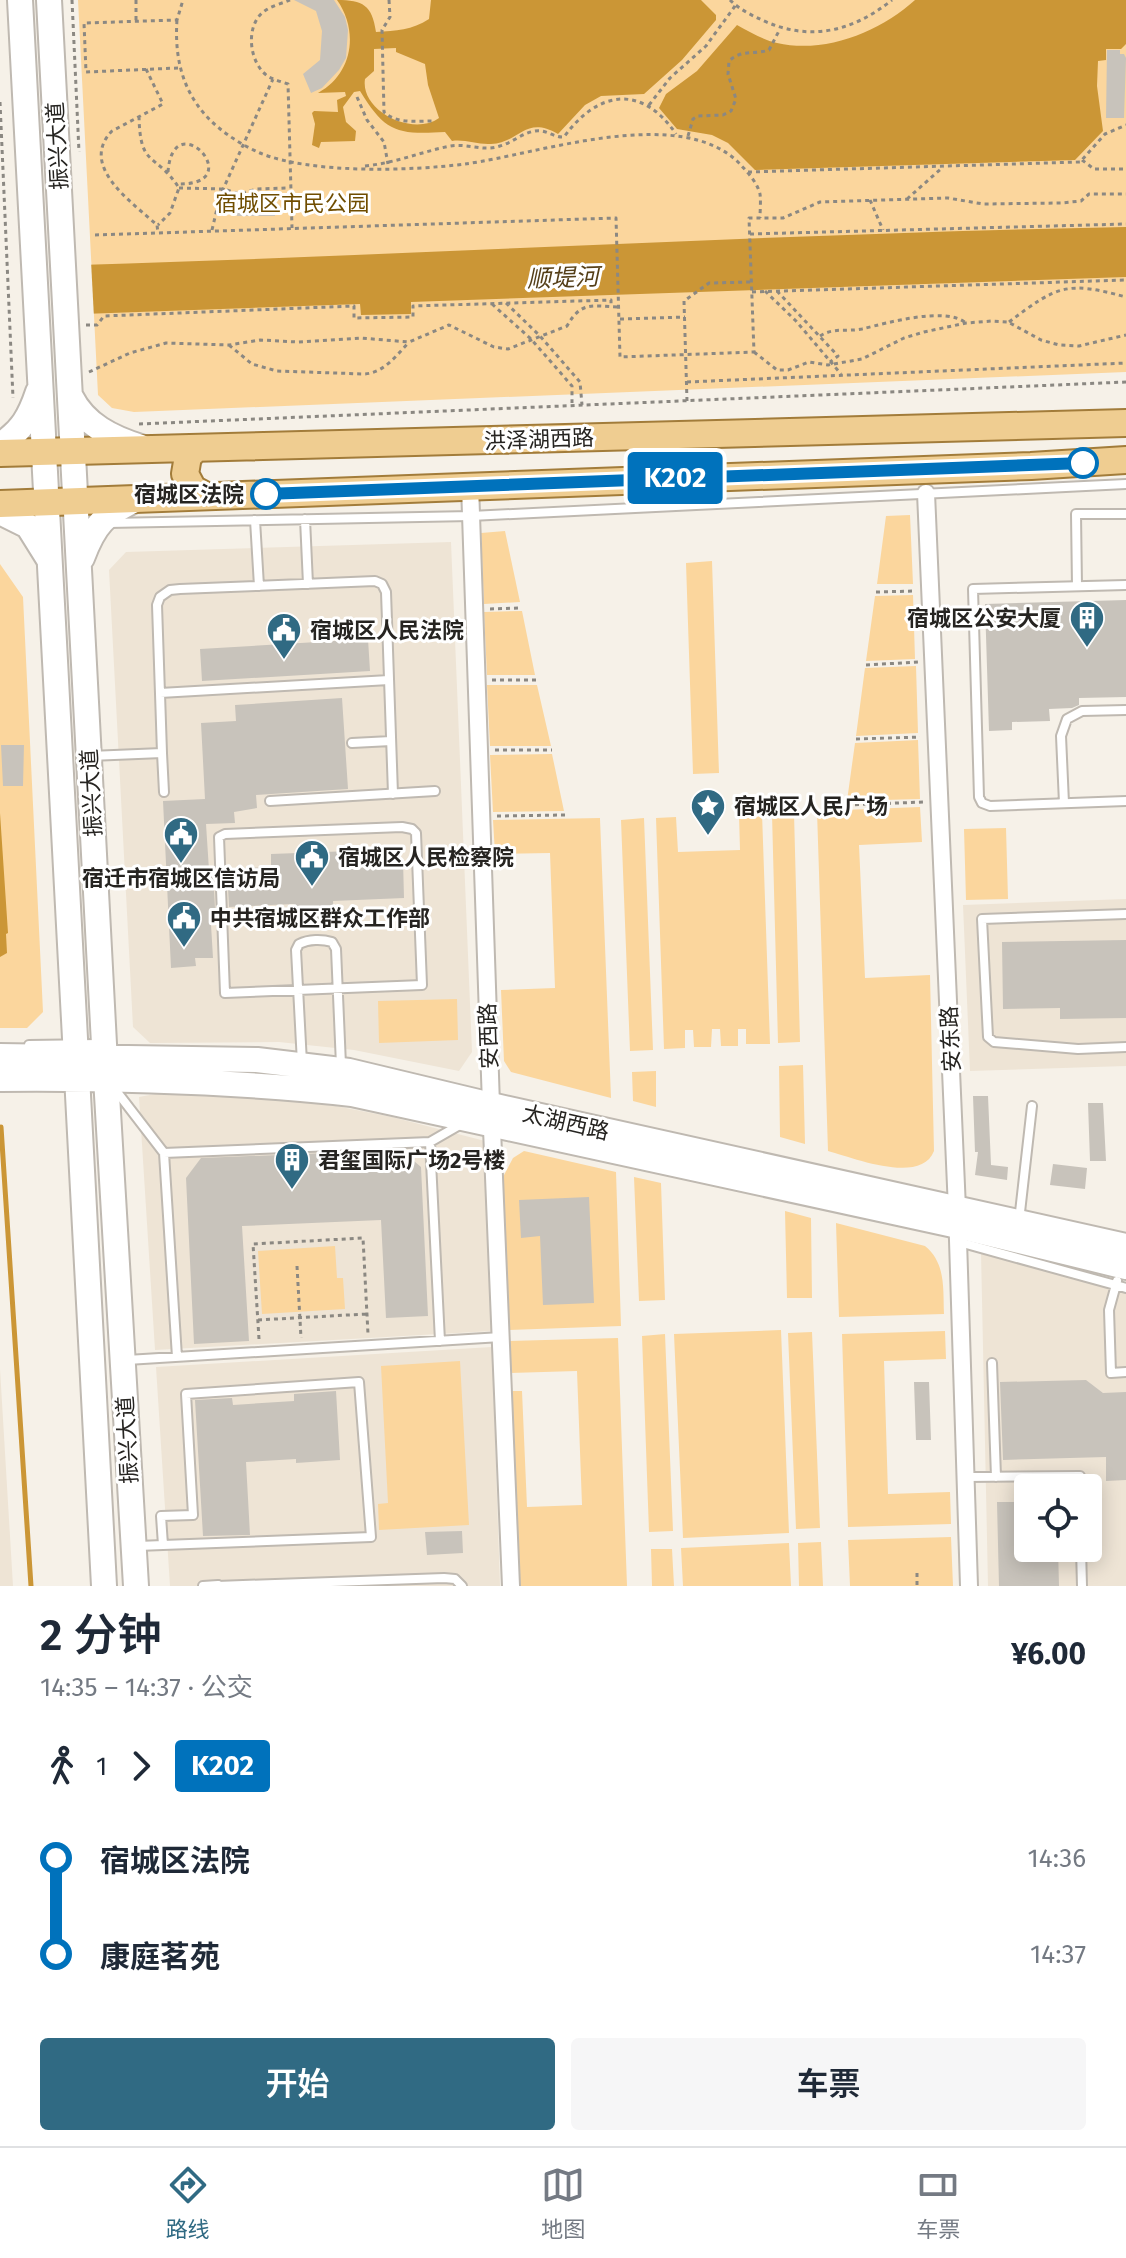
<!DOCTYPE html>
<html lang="zh">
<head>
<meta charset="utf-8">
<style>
  body { margin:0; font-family:"Fira Sans","Noto Sans SC",sans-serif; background:#f6f6f7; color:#1f2937; height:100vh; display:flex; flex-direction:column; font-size:30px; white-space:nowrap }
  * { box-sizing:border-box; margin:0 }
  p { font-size:26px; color:#747a83 }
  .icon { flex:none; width:44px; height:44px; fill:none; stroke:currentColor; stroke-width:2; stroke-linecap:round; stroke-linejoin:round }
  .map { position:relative; height:1586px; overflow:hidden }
  .drawer { display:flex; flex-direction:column; background:#fff; flex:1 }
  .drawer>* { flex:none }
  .badge { padding:0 16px; border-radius:6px; font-size:28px; line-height:52px }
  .fabs { position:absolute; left:1014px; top:1474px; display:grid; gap:16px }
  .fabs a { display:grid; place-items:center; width:88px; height:88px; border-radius:8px; background:#fff; box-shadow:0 4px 20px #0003; font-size:40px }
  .map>.badge { position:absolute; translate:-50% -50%; box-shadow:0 0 0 4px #fff }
  .legs { display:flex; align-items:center; gap:12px; height:88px; padding:0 40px; font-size:26px }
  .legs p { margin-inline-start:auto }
  .headline { display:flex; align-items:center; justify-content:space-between; height:136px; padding:0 40px }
  h1 { font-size:44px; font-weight:600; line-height:60px }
  .primary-button { display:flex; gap:16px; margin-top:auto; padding:16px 40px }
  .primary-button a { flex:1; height:92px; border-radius:8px; background:#306a83; color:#fff; font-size:32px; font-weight:600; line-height:92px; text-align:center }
  .primary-button a+a { background:#f6f6f7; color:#1f2937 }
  ul { padding:0 40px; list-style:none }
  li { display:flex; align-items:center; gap:28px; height:96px; font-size:30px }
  li i { display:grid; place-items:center; width:12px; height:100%; margin:0 10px; background:currentColor }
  li i::after { content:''; width:20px; height:20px; margin:-10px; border:6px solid; border-radius:50%; background:#fff }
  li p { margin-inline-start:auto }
  li:first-child i { background:linear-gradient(#0000 50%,currentColor 0) }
  li:last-child i { background:linear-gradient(currentColor 50%,#0000 0) }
  .tab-bar { display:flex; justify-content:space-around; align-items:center; height:112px; border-top:2px solid #e0e1e3; background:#fff; font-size:22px; color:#747a83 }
  .tab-bar a { display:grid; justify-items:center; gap:4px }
  .tab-bar .selected { color:#306a83 }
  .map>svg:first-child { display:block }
  .built { fill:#eee4d5; fill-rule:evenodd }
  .green { fill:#fbd69d }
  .water { fill:#cb9636; fill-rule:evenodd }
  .pier { fill:#f6f1e8 }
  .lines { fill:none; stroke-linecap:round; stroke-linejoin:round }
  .stream { stroke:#cb9636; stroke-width:5 }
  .building { fill:#c8c3bb }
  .lane-casing { stroke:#bfb9b1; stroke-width:12 }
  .street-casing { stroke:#bfb9b1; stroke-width:20 }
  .secondary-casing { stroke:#bfb9b1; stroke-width:28 }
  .primary-casing { stroke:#a27c3a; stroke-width:30 }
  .path { stroke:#8b8882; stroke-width:3; stroke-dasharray:4 4; stroke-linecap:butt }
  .lane { stroke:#fff; stroke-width:8 }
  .street { stroke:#fff; stroke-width:16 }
  .secondary { stroke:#fff; stroke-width:24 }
  .primary { stroke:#efcd91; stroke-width:26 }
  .line-1-casing { stroke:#fff; stroke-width:18 }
  .line-1 { stroke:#0072bc; stroke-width:12 }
  .stop-1-dot { fill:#fff; stroke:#0072bc; stroke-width:4 }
  .labels { text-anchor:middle; stroke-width:6; stroke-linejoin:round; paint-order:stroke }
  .street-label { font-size:22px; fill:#262421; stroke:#fff }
  .park-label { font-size:22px; fill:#704d00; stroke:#fff }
  .stop-label { font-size:22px; font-weight:bold; fill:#262421; stroke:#fff; text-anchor:end }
  .poi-label { font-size:22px; font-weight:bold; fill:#262421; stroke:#fff; text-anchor:start }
  .water-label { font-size:24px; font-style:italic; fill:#553f18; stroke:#fff }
</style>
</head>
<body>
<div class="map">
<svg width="1126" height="1586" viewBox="0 0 1126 1586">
  <rect width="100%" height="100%" fill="#f6f1e8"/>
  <path class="built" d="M451,542L472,1052L459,1071L354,1050L279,1042L150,1043L133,1027L109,570L126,552Z
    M1126,899V1066L970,1071L963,905Z
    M204,1092L336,1106L392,1117L485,1141L492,1331L155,1350L139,1097L160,1093Z
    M981,1252L1126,1291V1586H988ZM1028,1488H1088V1548H1028Z
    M492,1347L500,1586H170L156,1367Z
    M0,1369L13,1586H0Z"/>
  <path class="green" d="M78,0H1126V372L134,412L112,408L98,395Z
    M910,515L913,584H877L886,516Z
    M505,531L520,602L484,604L481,533Z
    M712,561L719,773L693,774L686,563Z
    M0,564L23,597L43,1012L27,1028H0Z
    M913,595L915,659L866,661L875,596Z
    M522,611L535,675H487L484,612Z
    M916,666L918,733L856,736L865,668Z
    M487,685H537L551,746H490Z
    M918,740L920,799L847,801L855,743Z
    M552,754L564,811L493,812L490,755Z
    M920,807L922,842L859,845L865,978L930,975L934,1151C921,1185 854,1158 828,1151L817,811Z
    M762,813L770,1044H746V1029H738V1046H721L720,1029H712L711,1047H694L693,1030H685V1048L664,1049L656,818L676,817L678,852L740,850L739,814Z
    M794,813L800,1042L778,1043L772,814Z
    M600,818V819L611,1098L511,1072L504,1061L501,990L555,988L550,853L495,854L493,820Z
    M644,818L653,1050L630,1051L621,820Z
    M1006,828L1008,899L966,900L964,829Z
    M457,999L458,1040L379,1043L378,1001Z
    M803,1065L805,1144L780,1137L779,1066Z
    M656,1071V1107L633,1101L632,1072Z
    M524,1151L616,1172L621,1326L509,1330L503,1177L513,1158Z
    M634,1177L661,1183L665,1300L639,1301Z
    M785,1211L811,1218L812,1298H787Z
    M836,1223L925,1246C946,1263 943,1289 944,1314L839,1317Z
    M335,1246L337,1278H343L345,1309L262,1314L258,1251Z
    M781,1330L789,1533L683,1538L674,1334Z
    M945,1331L946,1359L884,1361L888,1494L950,1492L951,1524L848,1527L842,1334Z
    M812,1332L820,1528L796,1529L788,1333Z
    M665,1334L673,1531L649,1532L642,1336Z
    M618,1338L627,1586H518L511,1391H522L527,1507L582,1505L577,1371L510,1373L509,1341Z
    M460,1361L469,1525L379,1530L378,1504L388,1503L381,1366Z
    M951,1537L953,1586H850L848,1540Z
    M821,1542L823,1586H799L798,1543Z
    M789,1543L791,1586H683L681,1548Z
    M651,1549H672L674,1586H652Z"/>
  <path class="water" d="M337,0C363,0 372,5 376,32C396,31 412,30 429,19L431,0H701L716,15V20L682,60L644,94L601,96L585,105L558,134C525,115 521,142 491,144C478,145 465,139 452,141L445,132C397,135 385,132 360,91L354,92L343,107L346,122L356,131L355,141L321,142L319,148L312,145L315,124L312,113L314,111L338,112L337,100L346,96L345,92L318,93C353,74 359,31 337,0ZM396,48V52L425,64L428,85L439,118C413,137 360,111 365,79L374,71V49Z
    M915,0H1126V44L1121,49H1106V60L1098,61L1097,86L1103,131L1075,160L755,170L728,143L712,135L677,129L659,108L666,94L697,71L737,25C750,32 763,40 777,43C825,54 880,32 915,0Z
    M1126,227V277L411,302V314L361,315L360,304L0,317V267C375,258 751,234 1126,227Z
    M0,813L8,933L6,934L7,953L0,957Z"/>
  <path class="pier" d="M91,261L94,318L0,321V263Z"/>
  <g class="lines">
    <path class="stream" d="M1,1127L31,1586"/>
  </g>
  <path class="building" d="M294,0H334L345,17L348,30L346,58L339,70L322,88L311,93L303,74L320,60L322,31L316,11Z
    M1107,50H1120V54H1124L1126,58L1124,118H1106Z
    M252,193H265L266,200H275V216H237V200H252Z
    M1126,600V697L1079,698V705L1072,708L1049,709L1050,721L1012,722V730L989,731L985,604Z
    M368,639L370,671L202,681L200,649Z
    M342,698L348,789L256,795L257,808L234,812L235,823L206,824L209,870H213L215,908H210L213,958H195L196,966L171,968L163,801L205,799L201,723L236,721L235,705Z
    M1,745H24L23,786H3Z
    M351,851V862L403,860L404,898L333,901L334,928L295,929L294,904L229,907L227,869L271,867V854Z
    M1126,940V1018L1060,1019V1008L1003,1009L1002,942Z
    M973,1096H988L991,1165L1008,1167L1007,1180L975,1175L978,1152H975Z
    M1088,1103H1103L1106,1161H1090Z
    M401,1150L421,1167L428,1316L386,1318L381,1220L242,1226L249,1341L194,1344L186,1178L201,1158Z
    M1053,1164L1087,1168L1085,1189L1050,1185Z
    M589,1197L594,1303L543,1305L540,1236L521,1238L519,1200Z
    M1086,1380L1103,1393L1126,1392V1480L1106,1481V1457L1003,1460L1000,1382Z
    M914,1382H929L931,1440H916Z
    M336,1391L340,1460L296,1463V1459L246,1462L250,1535L203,1536L195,1400L232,1398L233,1405L294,1401V1394Z
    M997,1502H1028V1548H1058L1059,1586H999Z
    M462,1531L463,1553L427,1555L425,1532Z"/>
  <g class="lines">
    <defs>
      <path id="lane" d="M305,519L308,584
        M255,520L259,586
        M108,523L471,516L1126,484
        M1126,585L973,589L979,797L982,803L990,806L1126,801
        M1077,586L1076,514H1126
        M160,693L389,680
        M352,743L391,741
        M162,753L164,792
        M90,756L162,753L157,605L160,597L170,590L180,589L375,581L382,584L386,592L393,794
        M270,801L435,791
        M1064,803L1061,736L1067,719L1082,711L1126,710
        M402,827L412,829L416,833L422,985L225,993L219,837L225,834Z
        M1126,914L982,919L988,1037L994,1042L1078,1049L1126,1047
        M29,1045L99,1044
        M302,1063L296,950L299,944C309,939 322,939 332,942L336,949L341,1065
        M114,1088L164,1153L430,1142L463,1123
        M430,1142L440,1341
        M164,1153L177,1357
        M1019,1221L1032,1106
        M959,1242L1126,1288
        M1117,1281L1109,1310L1111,1373L1126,1372
        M127,1360L501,1337
        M992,1363L996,1477
        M966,1477L1080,1476V1488
        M138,1546L163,1545L371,1537L359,1382L186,1394L193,1515L161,1516L163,1545
        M1081,1548L1082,1586
        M203,1586L218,1585
        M217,1586L444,1578L455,1579L462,1586"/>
      <path id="street" d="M470,485L491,1105L511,1586
        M926,493L957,1209L969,1586"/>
      <path id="secondary" d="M20,0L104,1586
        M49,0L104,1044L136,1586
        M71,397C85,425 112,438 141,447
        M0,445C22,431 30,416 38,392
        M0,512L28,526L48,558
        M82,558C95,523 104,515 137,499
        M0,1056L257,1060L349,1071L491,1105L1126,1246
        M0,1079C118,1078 234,1081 352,1094L958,1226L1126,1267"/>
      <path id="primary" d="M197,448L188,456L185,474L193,489L206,496
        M0,453L1126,423
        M0,504L1031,466L1126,460"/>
    </defs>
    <use href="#lane" class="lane-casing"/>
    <use href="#street" class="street-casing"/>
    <use href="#secondary" class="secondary-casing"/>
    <use href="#primary" class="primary-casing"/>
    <path class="path" d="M72,0L79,152
      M290,0C281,4 269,6 261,14C245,30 250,65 269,77C275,80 282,82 288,84L292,228
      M389,0L390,17L382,30L384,112C396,124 416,121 432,121
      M730,0C739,9 751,15 762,20C809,42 852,32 892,0
      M136,20V0
      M177,20C174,63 185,100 219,128C231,138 246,147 260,153C311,174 410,171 465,164C539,154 681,103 740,164C748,173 757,182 760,194C761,201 760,211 760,218
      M178,68L86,72L84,23L177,20L183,0
      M146,69L163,104L112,131C78,166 133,203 157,225L158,233
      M357,97L367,120L384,142L388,164
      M0,102L13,398
      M649,105L670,78L706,46L735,6
      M139,116C140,169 155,151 179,188L170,213L158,225
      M688,136L693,119L698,116L723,115L731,111L736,99L728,74L729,61C742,49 754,55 769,50L780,29
      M1082,160L1094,169H1126
      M365,166C395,163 421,152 450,146C467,143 484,152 500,146C512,143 522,133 535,131C546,129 554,138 564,137C598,90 642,84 676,134
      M168,172C173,102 251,186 177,184
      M748,172L1080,162L1105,134L1126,125
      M179,188L224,189L239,194L257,189L289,188
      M907,199L943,167
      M870,200L883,230
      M212,230L220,196L273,79
      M750,234L1126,224
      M95,235L616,218L620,357L754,352L749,218H783L820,202L948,198L983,204L1061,203L1081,201L1089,194H1126
      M765,291L796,321L841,374
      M777,291L838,356L830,362
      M752,292L1126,280
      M506,303L540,336L580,382L582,405
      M492,304L531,339L572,386V403
      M620,319L685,317
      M1009,322C1058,285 1067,281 1126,297
      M86,325H97L104,316L354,306V318L413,317V306L611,300V307
      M820,336C834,327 847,332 862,329C887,323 945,306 966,323
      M229,345L252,364L277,371L364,374C384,373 396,356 409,342
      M754,352L777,370H788L809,362L828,365L862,359L904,338L924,332L966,323L992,321L1008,322L1041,340L1059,345L1079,346L1126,335
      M89,372L130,353L166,343L229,345L260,340L298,342L361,338L409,342L449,325L494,347L508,349L567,326C581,301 592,306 618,307
      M687,382L1126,363
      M687,401L684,301L709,283L751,282
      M139,424L1126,382
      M876,592L916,591
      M490,609L521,608
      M866,665L918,662
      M492,680H536
      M856,739L920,737
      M495,750H552
      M847,805L923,802
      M497,816L565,815
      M297,1266L301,1338
      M258,1320L366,1314
      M259,1339L253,1244L363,1238L368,1334
      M917,1573V1586"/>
    <use href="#lane" class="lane"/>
    <use href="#street" class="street"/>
    <use href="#secondary" class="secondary"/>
    <use href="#primary" class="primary"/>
  </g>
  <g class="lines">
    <defs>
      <path id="line-1" d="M266,494L1083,463"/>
    </defs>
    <use href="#line-1" class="line-1-casing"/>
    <use href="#line-1" class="line-1"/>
  </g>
  <defs>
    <symbol id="building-pin" viewBox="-11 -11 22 30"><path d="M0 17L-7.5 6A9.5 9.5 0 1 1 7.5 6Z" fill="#306a83" stroke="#fff"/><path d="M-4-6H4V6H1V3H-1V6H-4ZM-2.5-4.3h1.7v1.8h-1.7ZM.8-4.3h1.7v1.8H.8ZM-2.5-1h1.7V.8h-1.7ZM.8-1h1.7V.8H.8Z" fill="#fff"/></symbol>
    <symbol id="civic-pin" viewBox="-11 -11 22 30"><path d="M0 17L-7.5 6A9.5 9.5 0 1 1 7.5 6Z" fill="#306a83" stroke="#fff"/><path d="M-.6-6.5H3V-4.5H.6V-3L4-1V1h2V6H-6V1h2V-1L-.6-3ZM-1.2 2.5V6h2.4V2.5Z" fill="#fff"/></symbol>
    <symbol id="sight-pin" viewBox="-11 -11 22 30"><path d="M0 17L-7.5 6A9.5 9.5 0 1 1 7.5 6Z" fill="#306a83" stroke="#fff"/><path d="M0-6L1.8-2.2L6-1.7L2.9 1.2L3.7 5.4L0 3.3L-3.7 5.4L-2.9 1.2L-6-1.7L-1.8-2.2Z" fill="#fff"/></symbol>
  </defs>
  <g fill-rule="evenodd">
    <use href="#building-pin" x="1067" y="598" width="40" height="54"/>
    <use href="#civic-pin" x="264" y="610" width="40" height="54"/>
    <use href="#sight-pin" x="688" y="786" width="40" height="54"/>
    <use href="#civic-pin" x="161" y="814" width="40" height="54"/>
    <use href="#civic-pin" x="292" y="837" width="40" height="54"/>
    <use href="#civic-pin" x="164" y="898" width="40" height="54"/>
    <use href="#building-pin" x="272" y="1140" width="40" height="54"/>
  </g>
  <g class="stop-1-dot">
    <circle cx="1083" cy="463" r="14"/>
    <circle cx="266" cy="494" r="14"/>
  </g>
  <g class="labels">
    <g class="street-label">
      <text transform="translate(57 146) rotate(-93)" y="8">振兴大道</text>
      <text transform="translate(539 439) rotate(-2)" y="8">洪泽湖西路</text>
      <text transform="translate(91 793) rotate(-93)" y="8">振兴大道</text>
      <text transform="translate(488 1036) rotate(-92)" y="8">安西路</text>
      <text transform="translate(950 1039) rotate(-93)" y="8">安东路</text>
      <text transform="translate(566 1122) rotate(13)" y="8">太湖西路</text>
      <text transform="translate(127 1440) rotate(-93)" y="8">振兴大道</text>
    </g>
    <g class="park-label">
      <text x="292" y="211">宿城区市民公园</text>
    </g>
    <g class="stop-label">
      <text x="244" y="502">宿城区法院</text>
    </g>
    <g class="poi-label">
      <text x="1061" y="626" text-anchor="end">宿城区公安大厦</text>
      <text x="310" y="638">宿城区人民法院</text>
      <text x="734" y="814">宿城区人民广场</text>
      <text x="338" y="865">宿城区人民检察院</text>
      <text x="181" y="886" text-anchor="middle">宿迁市宿城区信访局</text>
      <text x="210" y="926">中共宿城区群众工作部</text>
      <text x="318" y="1168">君玺国际广场2号楼</text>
    </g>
    <g class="water-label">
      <text transform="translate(563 278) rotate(-2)" y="8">顺堤河</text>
    </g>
  </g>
</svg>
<div class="fabs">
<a><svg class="icon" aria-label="locate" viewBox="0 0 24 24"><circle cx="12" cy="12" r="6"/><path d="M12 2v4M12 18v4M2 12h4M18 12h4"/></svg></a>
</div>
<b class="badge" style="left:675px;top:478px;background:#0072bc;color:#fff">K202</b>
</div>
<section class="drawer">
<div class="headline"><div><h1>2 分钟</h1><p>14:35 – 14:37 · 公交</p></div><b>¥6.00</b></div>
<div class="legs"><svg class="icon" aria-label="walk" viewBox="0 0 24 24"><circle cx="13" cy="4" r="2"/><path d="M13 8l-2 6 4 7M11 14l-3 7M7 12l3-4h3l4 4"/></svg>1<svg class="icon" aria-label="forward" viewBox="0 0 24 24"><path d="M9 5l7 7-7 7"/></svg><b class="badge" style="background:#0072bc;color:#fff">K202</b></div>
<ul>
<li><i style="color:#0072bc"></i><b>宿城区法院</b><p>14:36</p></li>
<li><i style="color:#0072bc"></i><b>康庭茗苑</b><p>14:37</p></li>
</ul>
<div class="primary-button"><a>开始</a><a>车票</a></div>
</section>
<nav class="tab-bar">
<a class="selected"><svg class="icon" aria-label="directions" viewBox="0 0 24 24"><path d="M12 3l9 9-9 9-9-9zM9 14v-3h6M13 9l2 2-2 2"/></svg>路线</a>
<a><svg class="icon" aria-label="map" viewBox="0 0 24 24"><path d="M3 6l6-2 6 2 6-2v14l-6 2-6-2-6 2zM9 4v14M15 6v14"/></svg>地图</a>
<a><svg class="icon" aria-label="tickets" viewBox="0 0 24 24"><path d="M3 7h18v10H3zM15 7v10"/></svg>车票</a>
</nav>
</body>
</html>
